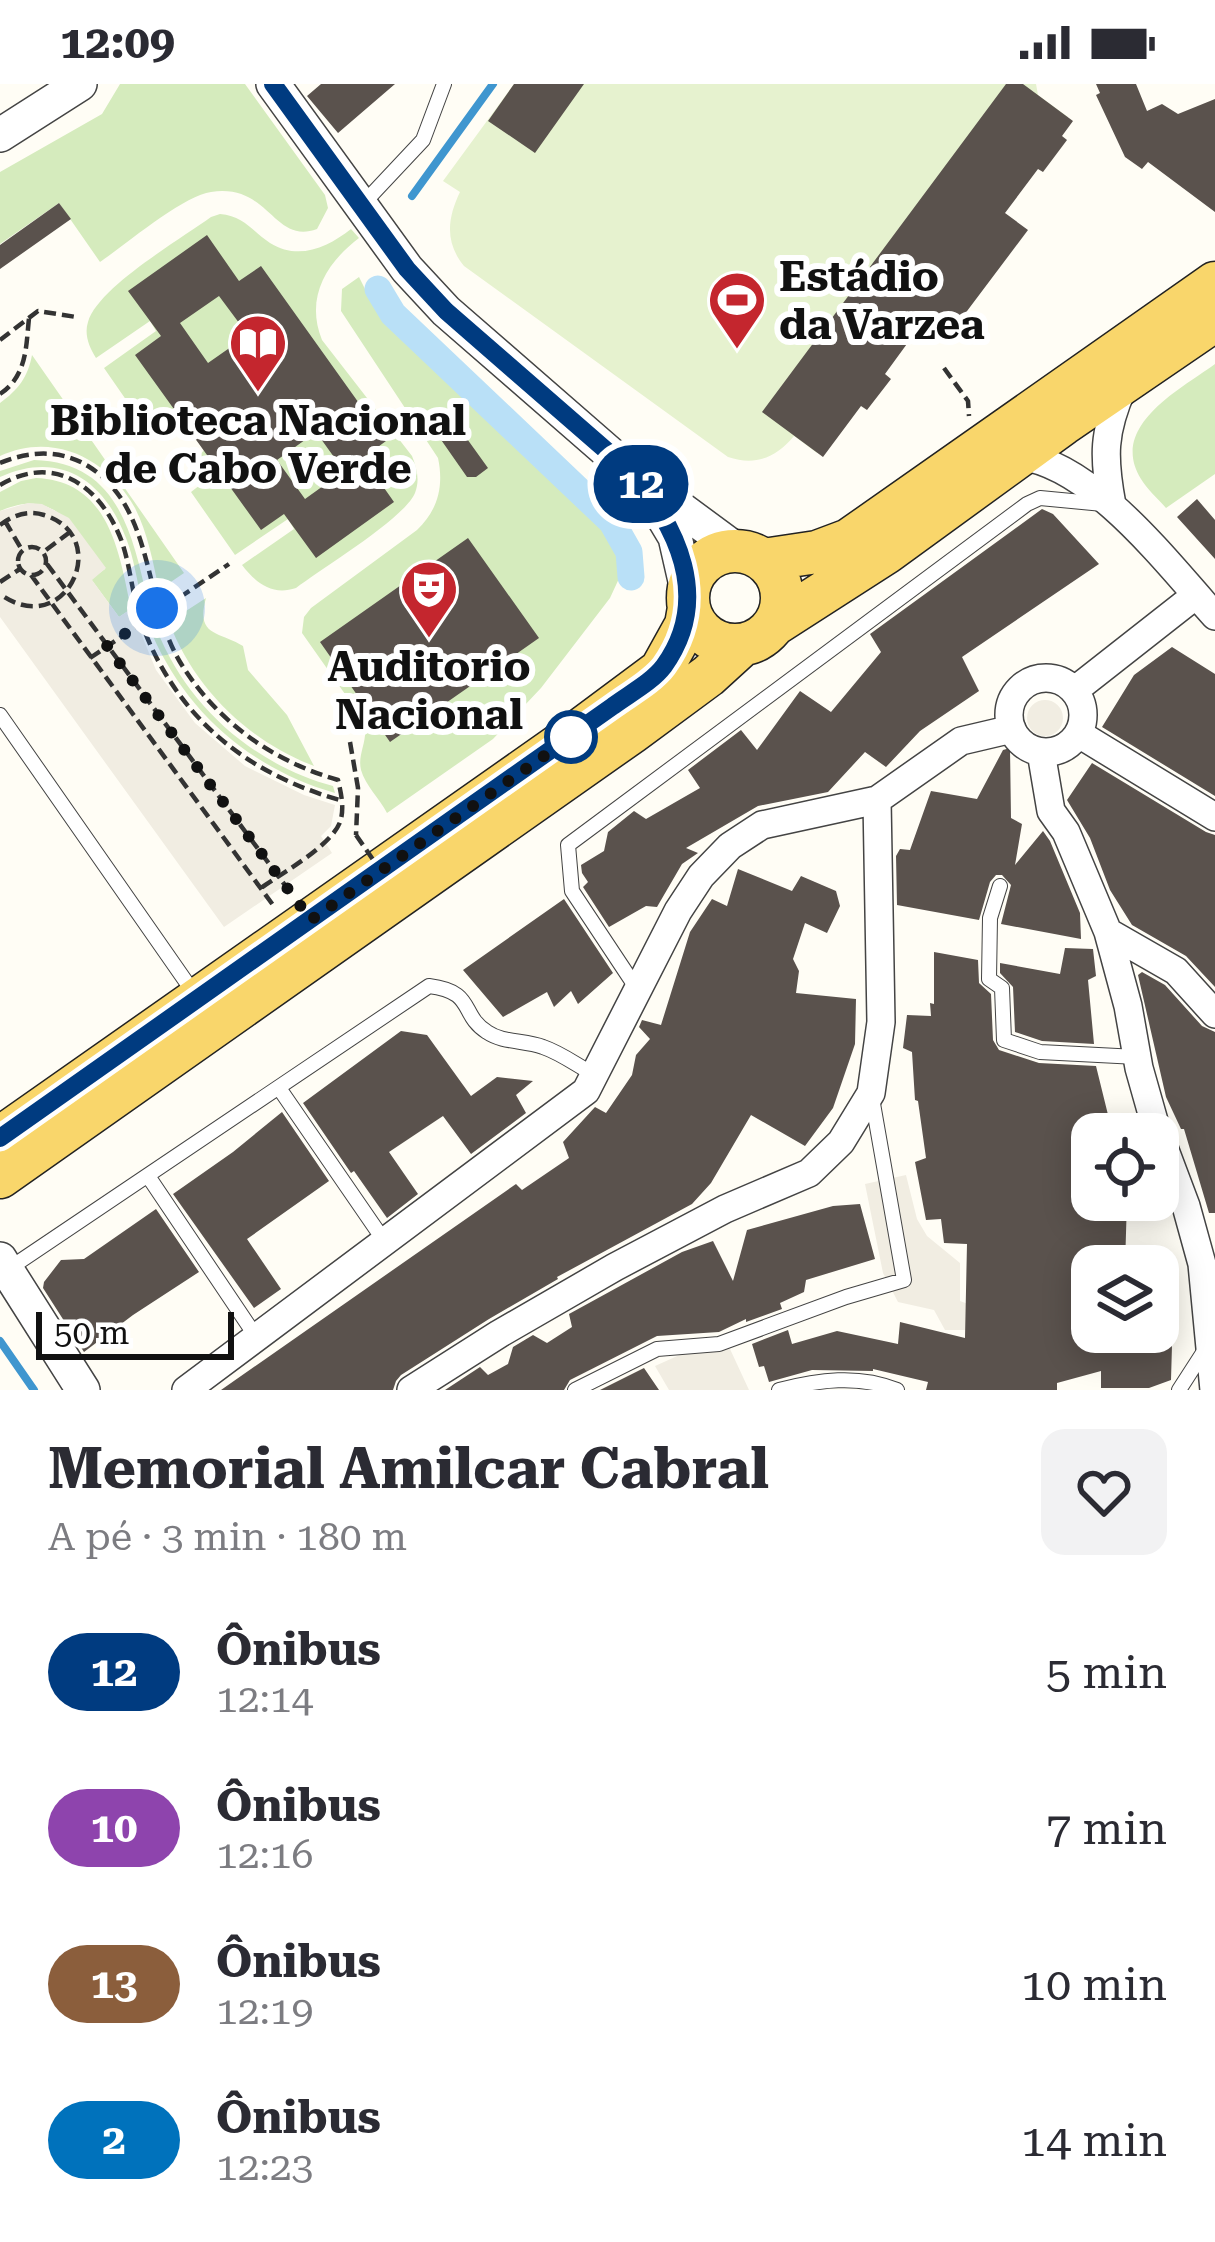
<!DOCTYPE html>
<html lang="pt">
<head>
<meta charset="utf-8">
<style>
  body { margin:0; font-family:"Roboto Serif",serif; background:#f2f2f3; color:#2b2b33; height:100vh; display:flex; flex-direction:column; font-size:45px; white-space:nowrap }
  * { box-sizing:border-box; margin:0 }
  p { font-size:39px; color:#7c7c81 }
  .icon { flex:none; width:66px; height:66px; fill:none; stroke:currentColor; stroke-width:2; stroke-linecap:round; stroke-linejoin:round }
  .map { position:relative; height:1306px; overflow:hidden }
  .panel { display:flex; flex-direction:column; background:#fff; flex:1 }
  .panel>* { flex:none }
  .badge { padding:0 24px; border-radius:39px; font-size:42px; line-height:78px }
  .controls { position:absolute; left:1071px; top:1029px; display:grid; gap:24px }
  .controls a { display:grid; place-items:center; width:108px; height:108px; border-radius:24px; background:#fff; box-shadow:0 6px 30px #0003; font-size:60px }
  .scale { position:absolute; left:36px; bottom:30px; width:198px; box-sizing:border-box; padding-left:12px; border:6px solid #111; border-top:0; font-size:33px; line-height:42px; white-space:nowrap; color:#111; -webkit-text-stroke:9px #fff; paint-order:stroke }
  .you { position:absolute; width:60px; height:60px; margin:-30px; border:9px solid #fff; border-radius:50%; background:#1a73e8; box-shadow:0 0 0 18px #1a73e833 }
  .map>.badge { position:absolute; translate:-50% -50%; box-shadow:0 0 0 6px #fff }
  .round { display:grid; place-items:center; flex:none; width:126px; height:126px; border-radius:24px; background:#f2f2f3 }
  .head { display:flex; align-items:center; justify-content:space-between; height:204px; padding:0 48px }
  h1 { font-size:57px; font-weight:700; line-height:90px }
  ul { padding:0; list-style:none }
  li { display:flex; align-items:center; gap:36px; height:156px; padding:0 48px }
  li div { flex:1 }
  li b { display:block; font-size:45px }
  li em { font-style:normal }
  li .badge { min-width:132px; font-weight:700; text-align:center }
  .status { display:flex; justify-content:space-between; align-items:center; height:84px; padding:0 60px; background:#fff; direction:ltr }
  .status svg { height:33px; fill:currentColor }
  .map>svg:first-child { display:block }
  .green { fill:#d5ebbd }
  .pitch { fill:#e6f2cf }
  .plaza { fill:#f1ede2 }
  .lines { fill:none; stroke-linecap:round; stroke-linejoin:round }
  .stream { stroke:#3f96cf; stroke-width:8 }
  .canal { stroke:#b9e0f7; stroke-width:27 }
  .building { fill:#5a524d; fill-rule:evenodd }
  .service-casing { stroke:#444; stroke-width:16 }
  .minor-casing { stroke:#444; stroke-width:30 }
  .tertiary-casing { stroke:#444; stroke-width:36 }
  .primary-casing { stroke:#222; stroke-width:45 }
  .path { stroke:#333; stroke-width:4.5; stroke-dasharray:12 6; stroke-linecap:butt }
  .service { stroke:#fff; stroke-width:14 }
  .minor { stroke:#fff; stroke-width:27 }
  .tertiary { stroke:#fff; stroke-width:33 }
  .primary { stroke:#f9d66b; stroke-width:42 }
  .path-bridge { stroke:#333; stroke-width:4.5; stroke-dasharray:12 6; stroke-linecap:butt }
  .line-casing { stroke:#fff; stroke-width:27 }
  .line { stroke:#003b80; stroke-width:18 }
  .walk { stroke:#111; stroke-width:12; stroke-dasharray:0 21.6 }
  .stop-dot { fill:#fff; stroke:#003b80; stroke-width:6 }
  .labels { text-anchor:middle; stroke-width:12; stroke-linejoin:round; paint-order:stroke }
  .poi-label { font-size:42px; font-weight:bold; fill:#111; stroke:#fff }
</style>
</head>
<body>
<div class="status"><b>12:09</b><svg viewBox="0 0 49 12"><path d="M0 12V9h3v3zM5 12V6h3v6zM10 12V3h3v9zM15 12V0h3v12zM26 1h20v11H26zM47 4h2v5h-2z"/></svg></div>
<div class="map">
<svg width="1215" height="1306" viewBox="0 0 1215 1306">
  <rect width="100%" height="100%" fill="#fffdf5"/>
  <path class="green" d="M120,0H245L325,111L328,124L317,145C273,161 270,99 211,108C184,111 125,161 100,178L59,119L0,160V88L102,30Z
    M220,130C244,132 252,147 270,159C299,177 328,163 351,145L359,154C326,179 305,214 322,256L412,372C417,385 420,396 415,409C405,434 321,485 296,504C272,512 256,499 242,481L294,445L288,435L235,471L191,408L200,401L193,390L192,381L204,366L186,342L170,347L159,337L147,346L104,284L156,247L150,237L96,274C89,263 84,250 88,238C98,203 181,155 211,133Z
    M359,193L369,213L391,242L598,435L619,464L622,477V488L610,514L541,604L493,655L387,729C380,715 365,701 361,686C357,669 369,657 364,637L302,549L304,533L311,524L417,446C438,426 444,402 438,374L341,227L342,205Z
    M32,271L184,489L159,506C153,478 148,450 135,424C108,375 54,347 0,372V319C18,306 28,293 32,271Z
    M1215,280V390L1166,424C1158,415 1147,405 1141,395C1108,342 1181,305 1215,280Z
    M34,376C117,378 132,448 147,514L142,518C137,497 134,474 126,454C104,396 60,366 0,393V387Z
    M36,394C109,397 119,467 131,525L119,533L91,495L105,485C74,446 57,402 0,427V408L21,397Z
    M206,514C195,553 220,547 243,562L248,586L287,631L314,682C248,657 194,604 169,538Z
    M157,546C187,622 254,681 333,702L335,709C252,685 187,630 152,550Z"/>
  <path class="pitch" d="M514,0H1036L1038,11L1068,33L817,369L794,352C776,374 755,382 728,373L464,182C445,159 447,135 460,108L443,97Z"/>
  <path class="plaza" d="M28,419L42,420L69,434L106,484L92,496L119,533L131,525L156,586L195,639L245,682L304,711L335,721L331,742L321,752L332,769L224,843L0,533V427Z
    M1027 634a18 18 0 1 1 36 0a18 18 0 1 1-36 0Z
    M906,1091L917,1135L927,1152L960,1179V1217L979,1224L977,1246H945L934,1226L898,1218L883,1189L865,1100Z
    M730,1265L749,1306H669L655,1282L684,1269Z"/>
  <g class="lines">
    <path class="stream" d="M412,112L493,0
      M0,1257L34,1306"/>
    <path class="canal" d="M378,205L393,230L612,438L629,468L631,493"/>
  </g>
  <path class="building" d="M321,0H395L338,49L307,12Z
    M514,0H584L535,69L488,37Z
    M1006,0H1023L1073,37L1062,52L1067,56L1043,88L1038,85L1005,129L1028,146L943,259L920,242L885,290L891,295L867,326L861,322L823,373L762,328Z
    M1096,0H1136L1147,27L1162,20L1178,30L1215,15V128L1148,78L1142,85L1125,73L1096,11L1100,9Z
    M59,119L71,135L0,185V161Z
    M207,151L239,197L261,182L386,357L363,374L394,418L316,474L284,430L261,446L135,271L161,252L128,207ZM219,212L248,251L208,279L180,239ZM316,348L344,387L305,415L277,376Z
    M447,327L488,384L476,393H467L430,340Z
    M1197,415L1215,436V475L1177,433Z
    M1042,425L1053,430L1099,480L962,573L979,607L920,647L886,683L865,668L828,708L758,722L686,764L698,769L682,780L657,823L646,822L609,843L583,803L588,798L582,789L581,781L604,767L608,748L634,727L646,735L700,704L688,686L741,646L757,666L800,607L831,628L881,568L870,550Z
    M468,454L539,554L390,658L320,558Z
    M1172,563L1215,590V712L1102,643L1134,591Z
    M1010,664L1011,734L1022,740L1015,781L1043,747L1050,757L1080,829L1081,855L1001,840L1011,801L1002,791H996L990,798L979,836L897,821L896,772L900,765L910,766L931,707L977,715L1003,666Z
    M1092,679L1206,748L1215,751V903L1186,872L1132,841L1110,806L1090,754L1067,716Z
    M738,785L792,807L801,792L836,807L840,822L827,849L805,839L793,875L799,887L796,909L856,915L855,960L833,1024L805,1062L751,1031L711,1099L692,1120L557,1193L558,1195L489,1235L401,1291L396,1297L393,1306H221L516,1100L522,1106L569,1074L563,1058L595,1023L606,1029L632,991L636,971L650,955L639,943L642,936L661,941L690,848L712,815L727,822Z
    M564,815L613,889L578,920L571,907L554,923L547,908L503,933L463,886Z
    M1065,864L1093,865L1096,892L1088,896L1094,960L1042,957L1015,948L1013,903L1000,889V879L1060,890Z
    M934,868L978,876L979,899L991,910L993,956L999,966L1039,979L1096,982L1112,1047L1092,1050V1116H1127L1125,1182H1092V1200L1085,1234L1092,1237V1248H1167V1260L1172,1261L1171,1296L1149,1304H1101V1287L1057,1299V1306H926L928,1298L873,1285V1287L812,1286L769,1298L764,1282L759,1283L752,1260L788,1246L792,1260L837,1247L898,1260L900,1238L965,1254L967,1160L944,1159L941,1135L926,1136L915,1078L926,1074L918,1017L915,1016L912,968L903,964L907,931L931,932L930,919L934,920Z
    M1142,888L1165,901L1202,942L1215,948V1129H1209L1184,1045H1181L1166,1013L1138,891Z
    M401,947L427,951L471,1012L497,993L533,997L516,1011L526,1029L471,1070L443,1032L389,1068L418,1110L387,1134L354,1087L351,1089L303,1019Z
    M282,1028L329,1097L247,1155L281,1205L254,1224L173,1110L233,1068Z
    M860,1120L875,1175L806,1196L804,1208L780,1219L782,1225L746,1238V1235L719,1248L657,1252L570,1296L564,1306H445L480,1283L488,1291L508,1280L513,1263L533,1251L547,1259L572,1243L569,1230L682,1168L713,1157L733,1197L747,1146L833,1122Z
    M156,1125L199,1188L133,1231L84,1268L43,1204L44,1198L61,1176L84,1175Z
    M644,1284L659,1306H600Z"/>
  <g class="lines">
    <defs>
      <path id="service" d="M361,122L423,56L444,0
        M0,631L196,912
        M1000,802L990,834L989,895L1002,904L1004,956L1040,968L1137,973
        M639,908L572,807L568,761L1027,420L1040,414L1103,420
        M279,1004L385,1158
        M148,1092L257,1254
        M10,1184L429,902C476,908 459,930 487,948C503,959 525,956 543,963C561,969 578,982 595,991
        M575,1306L657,1265L719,1260L846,1213L904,1196L872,1014
        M779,1306C818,1296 858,1290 897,1306
        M1179,1306L1208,1261"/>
      <path id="minor" d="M1020,372C1093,381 1167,479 1215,532
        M1112,421C1103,373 1103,348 1123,303
        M1009 631a37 37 0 1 1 74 0a37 37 0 1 1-74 0Z
        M1075,606L1196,511
        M1079,650L1215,733
        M1041,668L1051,727L1066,748L1108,848L1128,922L1139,984L1154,1037L1186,1122L1202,1180L1214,1306
        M1108,848L1176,887L1215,930
        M186,1306L586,1007L678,827L701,792L730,762L762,741L877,716L961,657L1012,645
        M411,1306L499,1250L615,1183L725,1125L809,1089L841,1058L871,1009L881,938L877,716"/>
      <path id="tertiary" d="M273,0L407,185L446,227L631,388L738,467
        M0,51L80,0
        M648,408L675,453L688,510
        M0,1175L83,1306"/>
      <path id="primary" d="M688 514a47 47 0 1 1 94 0a47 47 0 1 1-94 0Z
        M763,476L817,468L849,456L1215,199
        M775,540L887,468L1063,340L1215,236
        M0,1054L571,653L661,586L686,541L689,524
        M0,1093L632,648L708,592L742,561"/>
    </defs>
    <use href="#service" class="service-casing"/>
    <use href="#minor" class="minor-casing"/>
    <use href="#tertiary" class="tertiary-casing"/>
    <use href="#primary" class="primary-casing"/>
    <path class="path" d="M0,256L38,227L76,233
      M944,284L968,317L969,332
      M0,310C27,292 26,263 29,234
      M0,379C29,367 60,365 88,382C155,424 143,516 180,578C216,637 272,677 338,696C341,709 344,722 341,735C335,760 282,789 261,804
      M0,401C56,368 102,404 122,458C130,482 132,507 139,531C147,557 160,583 176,606C217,664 275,698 343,717
      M5,437L22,466
      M0,441C13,431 28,426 44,431C114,452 66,558 0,510
      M18 477a14 14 0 1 1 28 0a14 14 0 1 1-28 0Z
      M46,466L70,448
      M47,480L290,808
      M31,491L273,821
      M0,498L20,485
      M90,574L229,480
      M350,658L358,704L356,751"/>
    <use href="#service" class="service"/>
    <use href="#minor" class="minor"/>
    <use href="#tertiary" class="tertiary"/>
    <use href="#primary" class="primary"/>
    <path class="path-bridge" d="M356,751L383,790"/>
  </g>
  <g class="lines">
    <defs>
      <path id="line" d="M0,1054L613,622C629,610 652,598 664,582C712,515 678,444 631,388L446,227L407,185L273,0"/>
    </defs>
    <use href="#line" class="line-casing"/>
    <use href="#line" class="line"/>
    <path class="walk" d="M157,524L158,527L107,562L311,836L571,653"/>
  </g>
  <defs>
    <symbol id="stadium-pin" viewBox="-11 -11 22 30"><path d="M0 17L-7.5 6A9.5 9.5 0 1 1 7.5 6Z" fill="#c4262e" stroke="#fff"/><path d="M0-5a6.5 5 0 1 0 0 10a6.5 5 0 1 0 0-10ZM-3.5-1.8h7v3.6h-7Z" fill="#fff"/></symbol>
    <symbol id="library-pin" viewBox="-11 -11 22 30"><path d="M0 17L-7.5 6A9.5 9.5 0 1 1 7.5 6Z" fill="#c4262e" stroke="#fff"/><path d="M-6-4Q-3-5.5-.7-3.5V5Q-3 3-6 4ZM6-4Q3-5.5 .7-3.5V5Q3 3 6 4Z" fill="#fff"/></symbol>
    <symbol id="theatre-pin" viewBox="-11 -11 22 30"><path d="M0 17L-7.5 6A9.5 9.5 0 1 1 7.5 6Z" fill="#c4262e" stroke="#fff"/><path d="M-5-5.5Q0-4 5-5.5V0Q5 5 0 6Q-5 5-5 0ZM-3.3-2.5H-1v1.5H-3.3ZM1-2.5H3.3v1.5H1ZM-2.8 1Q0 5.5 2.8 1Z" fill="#fff"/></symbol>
  </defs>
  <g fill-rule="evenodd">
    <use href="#stadium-pin" x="704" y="183" width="66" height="90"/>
    <use href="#library-pin" x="225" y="226" width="66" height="90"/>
    <use href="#theatre-pin" x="396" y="472" width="66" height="90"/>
  </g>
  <circle class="stop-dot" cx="571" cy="653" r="24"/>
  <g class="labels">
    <g class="poi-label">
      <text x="779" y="207" text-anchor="start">Estádio<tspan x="779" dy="48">da Varzea</tspan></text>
      <text x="258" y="351">Biblioteca Nacional<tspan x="258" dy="48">de Cabo Verde</tspan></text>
      <text x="429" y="597">Auditorio<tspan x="429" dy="48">Nacional</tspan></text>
    </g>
  </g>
</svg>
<div class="controls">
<a><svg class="icon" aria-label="locate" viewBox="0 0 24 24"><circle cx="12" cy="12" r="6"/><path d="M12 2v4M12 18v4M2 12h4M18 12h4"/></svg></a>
<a><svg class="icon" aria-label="layers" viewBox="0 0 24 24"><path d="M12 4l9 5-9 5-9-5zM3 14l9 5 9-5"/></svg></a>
</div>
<div class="scale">50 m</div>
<div class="you" style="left:157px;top:524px"></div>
<b class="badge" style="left:641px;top:400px;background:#003b80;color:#fff">12</b>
</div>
<section class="panel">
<div class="head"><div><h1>Memorial Amilcar Cabral</h1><p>A pé · 3 min · 180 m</p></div><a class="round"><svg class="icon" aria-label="heart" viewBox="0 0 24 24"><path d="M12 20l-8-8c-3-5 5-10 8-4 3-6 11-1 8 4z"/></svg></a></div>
<ul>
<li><span class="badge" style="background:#003b80;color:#fff">12</span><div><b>Ônibus</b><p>12:14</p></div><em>5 min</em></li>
<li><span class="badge" style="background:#8e44ad;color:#fff">10</span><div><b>Ônibus</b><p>12:16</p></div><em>7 min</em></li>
<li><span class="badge" style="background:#8b5e3c;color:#fff">13</span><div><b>Ônibus</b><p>12:19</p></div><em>10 min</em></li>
<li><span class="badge" style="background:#0072bc;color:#fff">2</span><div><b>Ônibus</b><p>12:23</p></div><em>14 min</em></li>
</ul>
</section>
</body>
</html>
